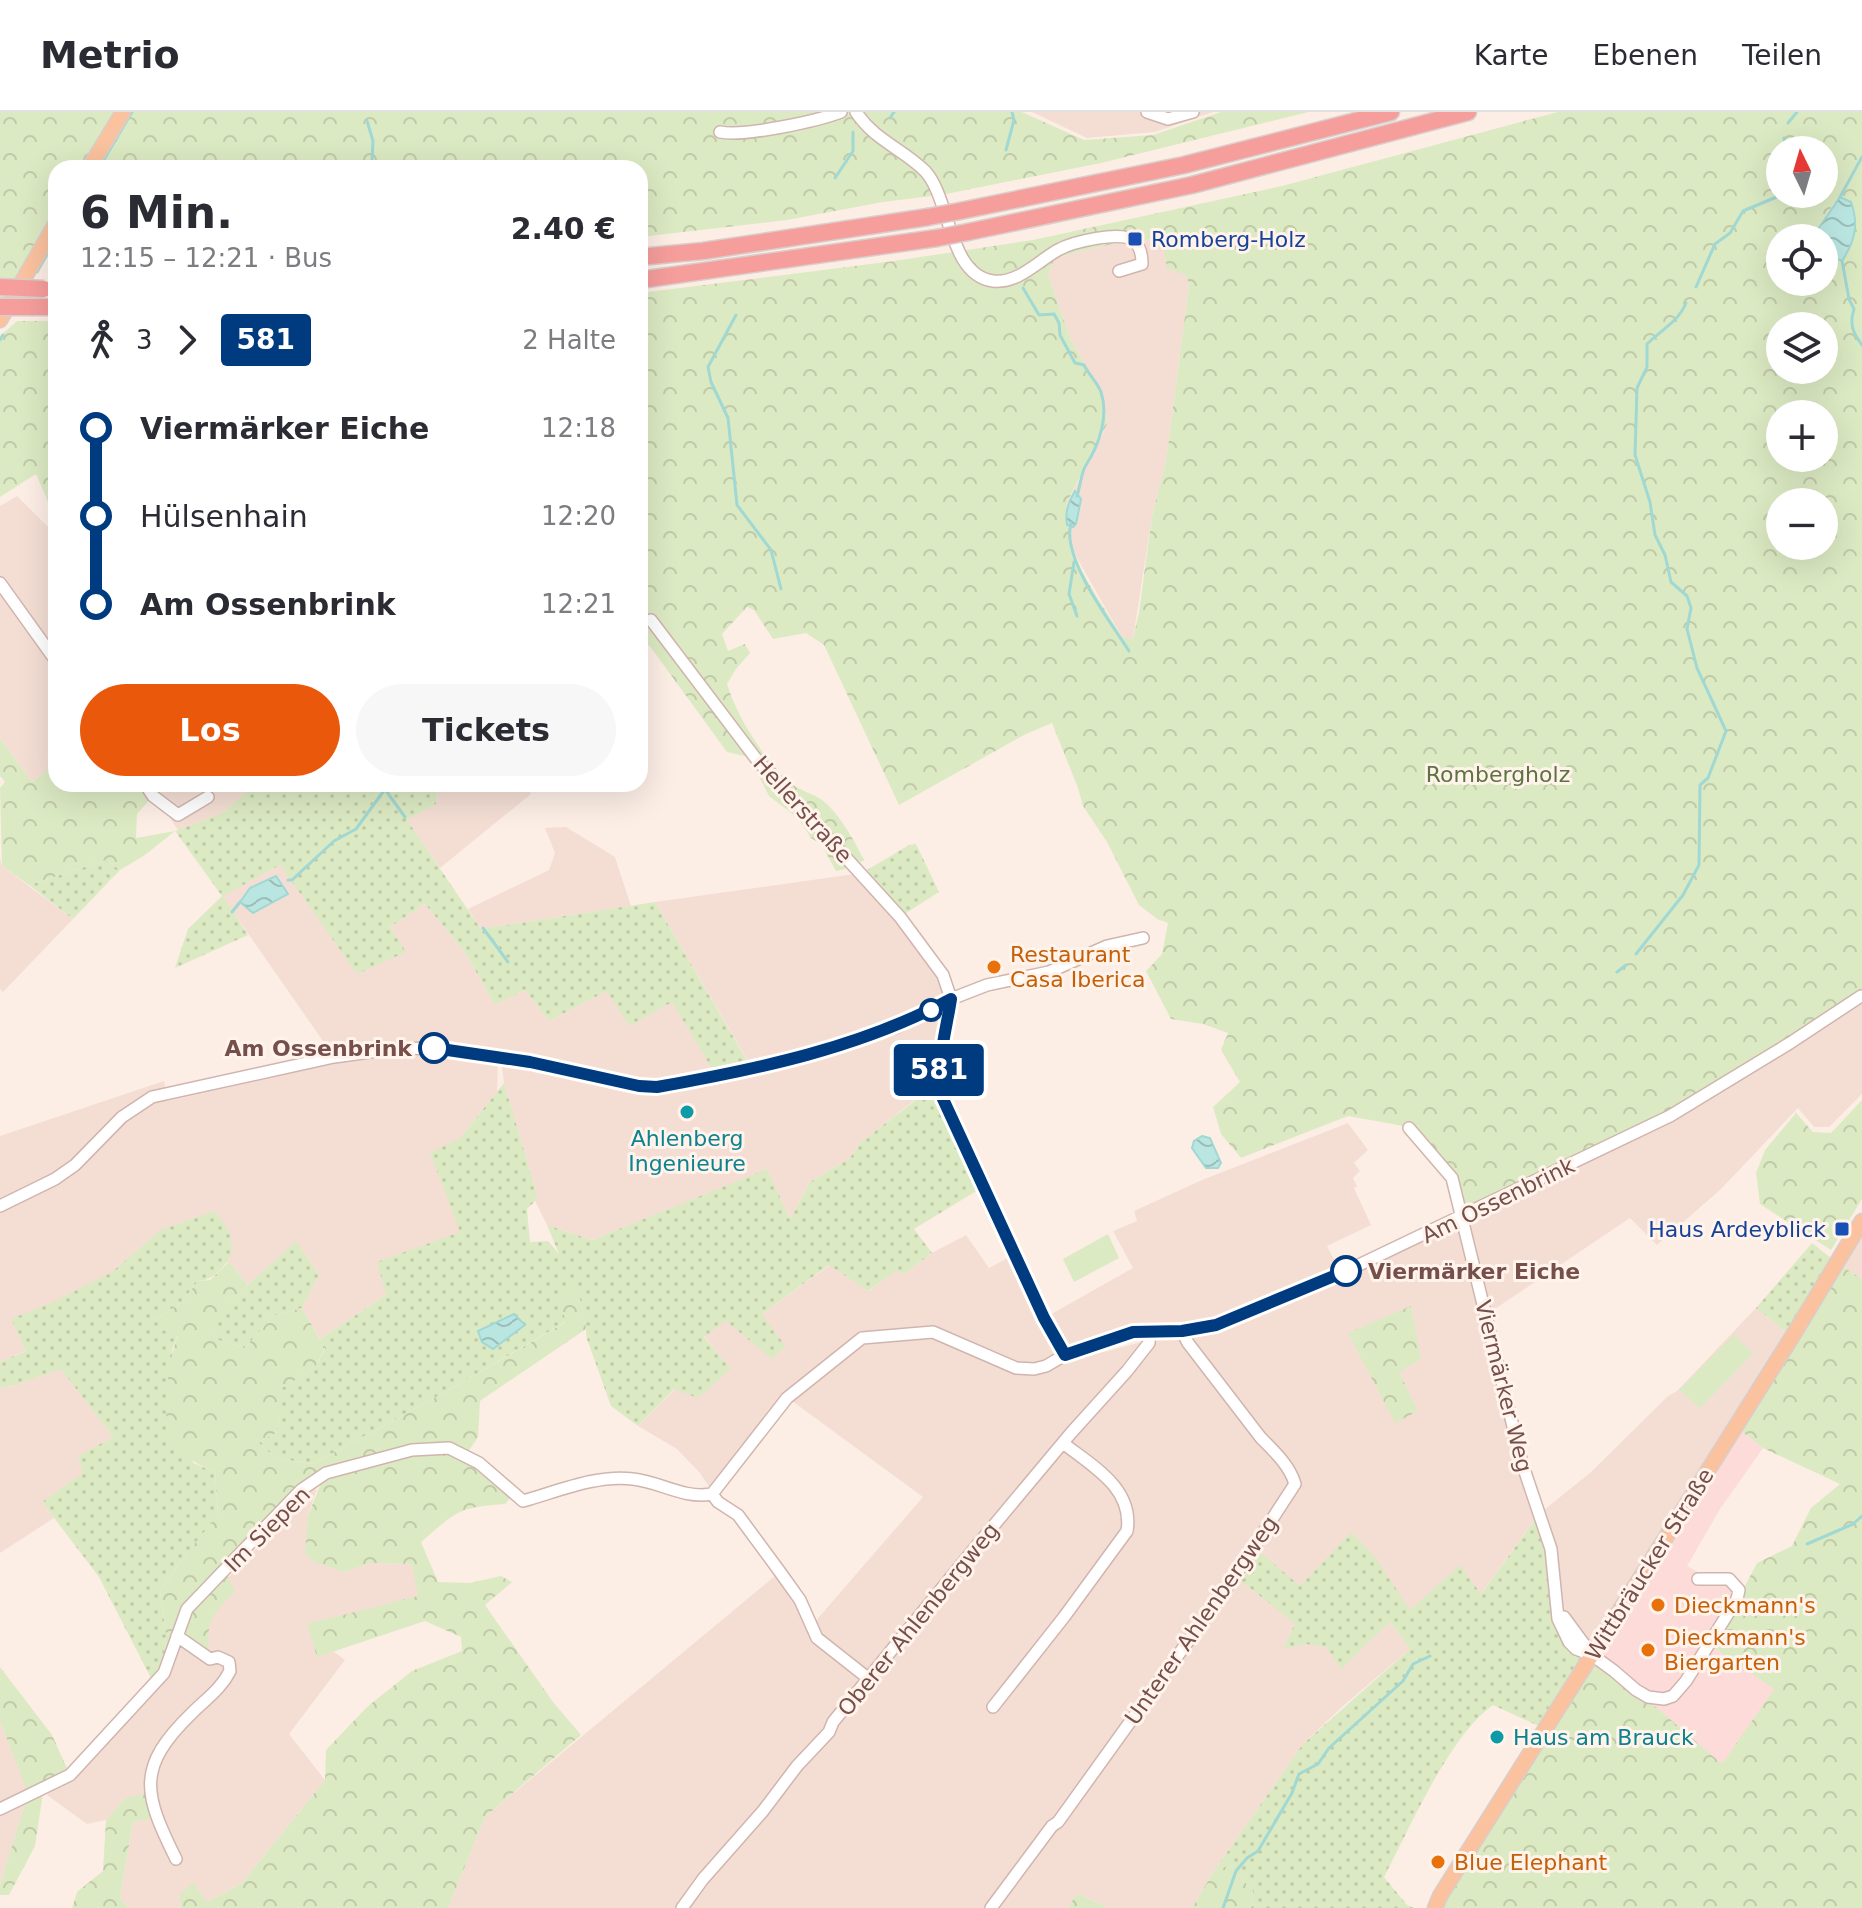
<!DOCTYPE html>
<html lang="de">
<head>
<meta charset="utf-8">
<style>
  body { margin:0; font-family:"DejaVu Sans",sans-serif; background:#f7f7f7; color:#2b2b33; height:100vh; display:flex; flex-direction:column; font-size:30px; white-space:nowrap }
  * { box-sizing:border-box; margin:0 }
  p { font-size:26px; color:#7c7c81 }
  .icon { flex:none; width:44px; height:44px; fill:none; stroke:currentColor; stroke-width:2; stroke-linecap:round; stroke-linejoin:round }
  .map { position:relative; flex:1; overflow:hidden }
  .panel { position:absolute; left:48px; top:48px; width:600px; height:632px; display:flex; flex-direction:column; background:#fff; border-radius:24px; box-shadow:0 8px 32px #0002 }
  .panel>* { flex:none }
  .badge { padding:0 16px; border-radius:6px; font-size:28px; line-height:52px }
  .needle { width:52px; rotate:355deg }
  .tools { position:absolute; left:1766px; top:24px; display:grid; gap:16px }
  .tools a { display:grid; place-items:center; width:72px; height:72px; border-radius:50%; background:#fff; box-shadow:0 8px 32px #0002; font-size:40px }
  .map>.badge { position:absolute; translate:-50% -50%; box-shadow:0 0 0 4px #fff }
  .legs { display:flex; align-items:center; gap:12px; height:88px; padding:0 32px; font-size:26px }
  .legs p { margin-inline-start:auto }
  .overview { display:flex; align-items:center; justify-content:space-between; height:136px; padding:0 32px }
  h1 { font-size:44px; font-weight:800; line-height:60px }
  .primary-button { display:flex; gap:16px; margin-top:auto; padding:16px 32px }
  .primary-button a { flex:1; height:92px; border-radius:48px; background:#ea580c; color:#fff; font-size:32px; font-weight:800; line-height:92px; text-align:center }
  .primary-button a+a { background:#f7f7f7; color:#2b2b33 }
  ul { padding:0 32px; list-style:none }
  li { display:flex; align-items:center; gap:28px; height:88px; font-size:30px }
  li i { display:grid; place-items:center; width:12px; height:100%; margin:0 10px; background:currentColor }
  li i::after { content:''; width:20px; height:20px; margin:-10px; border:6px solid; border-radius:50%; background:#fff }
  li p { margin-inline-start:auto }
  li:first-child i { background:linear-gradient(#0000 50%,currentColor 0) }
  li:last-child i { background:linear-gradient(currentColor 50%,#0000 0) }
  header { display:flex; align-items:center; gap:48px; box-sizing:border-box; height:112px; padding:0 40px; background:#fff; border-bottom:2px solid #e1e1e2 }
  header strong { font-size:38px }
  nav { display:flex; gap:44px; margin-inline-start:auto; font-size:28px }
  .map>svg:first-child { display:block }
  .residential { fill:#f4ded4; fill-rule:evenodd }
  .commercial { fill:#fcdbd9 }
  .grass { fill:url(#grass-dots) }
  .forest { fill:url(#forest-crowns); fill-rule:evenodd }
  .park { fill:#dceac3 }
  .water { fill:url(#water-waves); stroke:#a0d8d3; stroke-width:2 }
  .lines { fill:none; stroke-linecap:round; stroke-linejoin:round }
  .stream { stroke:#a0d8d3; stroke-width:3 }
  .minor-casing { stroke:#d0b5ae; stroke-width:14 }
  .major-casing { stroke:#d8cecc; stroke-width:17 }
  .highway-casing { stroke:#d8cecc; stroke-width:19 }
  .minor { stroke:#fff; stroke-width:11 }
  .major { stroke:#fac29e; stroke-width:14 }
  .highway { stroke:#f69e9c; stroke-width:16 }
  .highway-bridge-casing { stroke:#d8cecc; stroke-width:19; stroke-linecap:butt }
  .highway-bridge { stroke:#f69e9c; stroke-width:16 }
  .line-1-casing { stroke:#fff; stroke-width:18 }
  .line-1 { stroke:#003b80; stroke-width:12 }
  .transit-dot { fill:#1a4fb4; stroke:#fff3eb; stroke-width:3 }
  .food-dot { fill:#e8710a; stroke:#fff3eb; stroke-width:3 }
  .stop-1-dot { fill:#fff; stroke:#003b80; stroke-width:4 }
  .culture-dot { fill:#0f9aa8; stroke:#fff3eb; stroke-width:3 }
  .labels { text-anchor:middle; stroke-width:6; stroke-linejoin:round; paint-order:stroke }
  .transit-label { font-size:22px; fill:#164399; stroke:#fff3eb; text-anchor:start }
  .park-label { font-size:22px; fill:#5c7540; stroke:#fff3eb }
  .street-label { font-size:22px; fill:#754f4a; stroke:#fff3eb }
  .food-label { font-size:22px; fill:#c56008; stroke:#fff3eb; text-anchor:start }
  .stop-label { font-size:22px; font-weight:bold; fill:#754f4a; stroke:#fff3eb; text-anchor:end }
  .culture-label { font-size:22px; fill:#0d838f; stroke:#fff3eb }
</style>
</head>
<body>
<header>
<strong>Metrio</strong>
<nav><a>Karte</a><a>Ebenen</a><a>Teilen</a></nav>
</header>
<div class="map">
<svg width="1862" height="1796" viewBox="0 0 1862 1796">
  <defs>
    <pattern id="grass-dots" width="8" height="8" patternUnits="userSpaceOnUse" patternTransform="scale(2)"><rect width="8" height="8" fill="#dceac3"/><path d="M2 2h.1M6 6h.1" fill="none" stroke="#c0caa9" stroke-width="1.8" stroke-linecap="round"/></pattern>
    <pattern id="forest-crowns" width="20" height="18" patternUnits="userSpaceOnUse" patternTransform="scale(2)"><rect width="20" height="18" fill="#dceac3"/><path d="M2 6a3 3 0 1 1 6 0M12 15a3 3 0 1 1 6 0" fill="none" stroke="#c0caa9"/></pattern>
    <pattern id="water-waves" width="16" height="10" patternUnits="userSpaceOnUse" patternTransform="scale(2)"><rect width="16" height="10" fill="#bae6e2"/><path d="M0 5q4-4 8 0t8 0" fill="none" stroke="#9cbdb9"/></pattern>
  </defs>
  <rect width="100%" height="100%" fill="#fceee5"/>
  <path class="residential" d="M1032,0H1213L1155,20L1087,26Z
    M1162,127L1181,159L1186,163L1189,173L1166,349L1152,404L1133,527L1122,525L1069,432L1065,404L1067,390L1096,337L1107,312L1101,279L1071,228L1048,163L1055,146L1124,129Z
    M17,384L47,414L56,408V651L32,670L0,626V394Z
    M147,672H257L222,701L178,718Z
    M438,672H523L531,682L440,756L406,708L436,692Z
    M566,715L615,745L631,794L481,817L468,797L549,758L555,741L545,716Z
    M0,746L2,754L73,807L3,880L0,877Z
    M280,753L405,839L390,815L425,792L464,839L495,893L525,878L549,909L607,879L672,890L752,956L655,790L862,761L943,863L951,887L939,969L861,1030L850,1046L810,1070L790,1107L767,1058L592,1128L547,1113L535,1089L537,1082L504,971L501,946L464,939L334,945L222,784Z
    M1862,886V982L1829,1015H1814L1798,996L1721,1077L1657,1133L1630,1106L1486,1203L1539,1402L1591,1360L1668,1284L1677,1279L1756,1196L1792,1225L1592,1543L1569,1530L1538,1403L1475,1490L1386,1504L1410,1537L1343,1594L1303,1632L1214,1759L1192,1796H1108L1077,1781L1068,1796H448L485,1705L776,1463L813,1512L923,1385L788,1286L710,1376L700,1361L677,1337L638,1314L675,1277L730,1257L704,1224L718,1214L726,1209L762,1202L830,1153L869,1179L896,1158L904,1162L932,1141L966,1123L989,1156L1015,1142L1065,1243L1047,1255L1168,1223L1194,1212L1130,1213L1071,1235L1059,1226L1048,1204L1133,1156L1113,1119L1137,1109L1134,1099L1202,1068L1348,1011L1368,1038L1354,1051L1360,1059L1353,1066L1357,1074L1354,1076L1371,1113L1327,1134L1338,1155L1318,1166L1461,1106ZM1411,1194L1420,1247L1398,1260Z
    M396,942L463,943L498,950L497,980L459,1027L460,1120L386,1183L320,1227L302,1196L319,1163L296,1130L248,1173L229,1150L0,1250V1024L164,969L168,989L337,951Z
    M1862,1110V1167L1836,1150Z
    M61,1256L113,1325L79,1344L84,1361L42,1390L54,1406L0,1441V1276L16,1273Z
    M317,1376L308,1404L345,1460L371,1451L412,1452L419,1484L317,1545L333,1539L345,1548L289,1622L325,1668L242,1771L207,1790L179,1783L181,1796H128L120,1785L133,1710L125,1686L106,1708L87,1712L47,1683L163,1568L189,1504L245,1449L302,1384Z
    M0,1609L29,1682L0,1773Z"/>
  <path class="commercial" d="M1736,1315L1763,1336L1720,1397L1687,1454L1700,1461L1725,1463L1744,1473L1713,1535L1775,1577L1722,1653L1614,1559L1592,1543Z"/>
  <path class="grass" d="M256,672H438L436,692L407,708L481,817L655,790L752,957L717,965L672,890L629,914L607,879L549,909L525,878L495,893L464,839L425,792L390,815L406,840L357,862L280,753L223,784L248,823L175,856L188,817L222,784L175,719L222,701Z
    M916,732L939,780L900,805L862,761L909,733Z
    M106,748L120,758L73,807L29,773Z
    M504,971L537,1082L535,1089L527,1097L530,1130L548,1129L559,1142L547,1113L592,1128L767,1057L790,1107L810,1070L850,1046L861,1030L934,974L937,991L978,1078L914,1117L932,1141L904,1162L896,1159L868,1179L829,1153L762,1202L786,1235L772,1247L726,1209L704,1225L731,1257L698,1286L674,1277L638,1314L611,1294L587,1227L582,1192L567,1209L442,1282L313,1352L275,1346L258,1330L276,1321L280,1306V1277L314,1257L325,1237L320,1227L386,1183L377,1150L460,1120L430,1041L460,1026Z
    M214,1099C230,1115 241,1139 221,1157C213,1165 209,1168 198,1169L182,1190L155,1208L178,1223L172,1238L193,1351L215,1360L218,1404L187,1441L160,1479L166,1523L164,1561L154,1572L99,1465L42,1390L83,1361L78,1344L113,1325L61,1257L16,1273L0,1276V1250L26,1239L11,1207L55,1189L112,1160L161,1118Z
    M296,1129L319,1163L302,1196L273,1204L245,1236L215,1227L212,1206Z
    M1812,1131L1836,1150L1792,1225L1756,1196Z
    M1539,1402L1557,1491L1592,1543L1545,1617L1493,1593C1449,1624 1410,1716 1384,1765L1407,1793L1414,1796H1251L1253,1780L1230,1753L1214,1759L1303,1632L1410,1537L1390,1510L1341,1557L1326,1535L1306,1532L1283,1537L1295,1512L1235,1464L1253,1434L1300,1474L1351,1420L1376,1446L1410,1498L1460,1453L1481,1482Z"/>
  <path class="forest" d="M0,0H123L89,56H56V111L0,208Z
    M130,0H853C869,36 925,48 932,84L883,90L787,108L640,125V56H97Z
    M860,0H1022L1084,28L1153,23L1221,0H1309L1101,51L946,82L877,22Z
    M1558,0H1862V880C1805,916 1749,956 1690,988C1616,1028 1538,1060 1463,1098L1446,1058L1414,1016L1348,1004L1241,1046L1221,1022L1213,995L1240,970L1221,938L1228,921L1203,912L1171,907L1146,859L1162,842L1168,811L1157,807L1139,793L1107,730L1083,694L1078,676L1052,611L1024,623L899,693L824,533L806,521L773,527L754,498L747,495L722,522L728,539L745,532L750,541L736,557L727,572C737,605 764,647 789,670C798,678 812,681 822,688C840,702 854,729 864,748L849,756L836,759L821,732L811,726L798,706L769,684L749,645L727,640L649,533L640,540V181L894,149L1033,128L1282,74ZM1780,38H1824V82H1780ZM1834,91L1828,145L1824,142V170H1780V126H1812ZM1162,127L1167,156L1186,163L1189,173L1166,349L1152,404L1139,500L1133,527L1122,525C1098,484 1061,440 1067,390L1107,312L1101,279L1071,228L1048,163L1055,146L1124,129L1137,138L1145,128ZM1780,214H1824V258H1780ZM1780,302H1824V346H1780ZM1780,390H1824V434H1780Z
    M17,209H56L55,406L36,362L0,385V224Z
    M0,626L32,670L56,651V672H145L153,684L137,702L136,726L175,719L145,743L120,758L106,748L29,773L2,754L0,676L5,670L0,664Z
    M1862,988V1087L1831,1138L1760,1092L1756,1061L1765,1038L1796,1001L1813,1020L1831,1021Z
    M229,1150L248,1173L213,1206L215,1227L245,1236L273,1204L302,1196L325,1236L314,1257L280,1277V1306L276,1321L258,1330L275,1346L313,1352L442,1282L566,1210L557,1181L575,1175L582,1192L586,1217L480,1289L478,1325L466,1343L514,1382L505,1392C458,1395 456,1400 421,1430L438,1470L470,1471L501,1464L512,1470L485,1493L553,1590L581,1623L485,1705L448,1796H181L179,1783L193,1770L207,1790L242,1771L325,1668L326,1638L367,1595L412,1559L462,1539L461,1525L425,1509L317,1545L307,1512L418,1484L412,1452L371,1451L345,1460L314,1450L305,1441L308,1404L324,1363L225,1458L235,1479C211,1505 205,1509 210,1547L178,1524L164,1561L166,1523L160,1479L187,1441L218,1403L215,1360C198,1353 179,1343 170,1325C161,1304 169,1245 178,1224L163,1218L155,1208L182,1190L198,1169L210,1168Z
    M1836,1150L1862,1167V1796H1436L1592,1543L1614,1559L1722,1652L1774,1577L1713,1535L1757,1451L1792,1434L1811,1396L1840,1372L1763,1336L1736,1315Z
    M1411,1194L1421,1247L1399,1260L1418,1299L1395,1311L1348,1221Z
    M0,1555L52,1623L70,1663L44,1674L35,1734L9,1783H0V1773L28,1682L0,1609Z
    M150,1681L156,1706L133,1710L120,1785L128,1796H72L77,1780L103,1759L106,1708L125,1686Z
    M1230,1753L1253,1780L1251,1796H1192L1214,1759Z
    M1077,1781L1108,1796H1068Z"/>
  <path class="park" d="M1108,1122L1119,1146L1074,1170L1063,1147Z
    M1734,1222L1753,1242L1700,1296L1679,1278Z"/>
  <path class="water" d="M1840,85L1851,90C1859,112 1855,129 1842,149L1824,142V126H1812Z
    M1075,379L1081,387L1076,412L1073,415L1067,413C1065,400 1068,391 1075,379Z
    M276,764L288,782L253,801L240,790L250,776Z
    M1202,1024L1210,1026L1221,1051L1218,1056H1206L1192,1036L1194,1029Z
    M514,1202L525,1213L493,1237L482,1230L478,1219Z"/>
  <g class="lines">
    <path class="stream" d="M890,6L894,0
      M367,9L373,29L372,49L374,56
      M1788,11L1797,0
      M1784,26L1786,38
      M1006,38L1014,8L1012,0
      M99,56L132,0
      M835,66L853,39V20
      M1840,85L1862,45
      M1842,149L1849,187L1854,197C1849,212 1853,221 1862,233
      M37,160L56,127
      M1696,175L1715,132L1730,121L1743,99L1779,84L1777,69L1780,65
      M1023,176L1039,203L1054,202L1059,211L1060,223L1075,251L1084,253C1089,263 1097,270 1101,280C1109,305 1099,333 1086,353C1081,361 1080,375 1077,384
      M736,203L708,255L711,270L728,306L737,393L771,438L781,477
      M0,228L3,223
      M1071,411C1061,446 1110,509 1129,539
      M1074,450L1069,482L1077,504
      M384,676L405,705
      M288,768H292L334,729L356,717L383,680V672
      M232,800L240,790
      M483,816L508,850
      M1636,842L1683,783L1699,753L1700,673L1708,666L1726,619L1697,556L1687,517L1691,496L1687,484L1671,470L1665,443L1655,423L1650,390L1635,343L1637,276L1647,255V232C1662,217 1678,210 1686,191
      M1617,860L1626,853
      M1807,1432L1853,1412L1862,1404
      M1223,1796L1236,1759L1247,1746L1258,1739L1292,1681L1299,1662L1318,1652L1329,1636L1403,1569L1413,1552L1430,1544"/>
    <defs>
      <path id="minor" d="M856,0C874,28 903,37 925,59C951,87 948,163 993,169C1018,172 1038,149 1058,138C1072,130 1121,118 1134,129C1141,135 1142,144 1142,152L1119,159
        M1147,0L1168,7L1193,0
        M720,20C744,25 817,9 841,0
        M0,471L56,549
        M651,508L757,648L900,805L943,863L951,887L940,952L939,969L943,987L1044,1206L1065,1243
        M145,672L153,684L178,703L208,685
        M1409,1016L1452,1066L1522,1351L1551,1437L1558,1507L1569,1530L1576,1537L1592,1543L1614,1559L1636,1578L1648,1585L1664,1587L1673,1584L1686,1569L1737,1487L1739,1478L1729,1467H1698
        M0,1094L55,1067L75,1053L122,1005L152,985L334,945L392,937L432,936L530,950L639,974L657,975L803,945L897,915L951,887L987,873L1049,860L1107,834L1143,826
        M712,1382L718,1390L738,1403L780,1460L800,1488L817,1526L869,1567
        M1564,1505L1592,1543
        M993,1595L1064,1505L1127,1419C1134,1376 1092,1354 1063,1331
        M0,1697L70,1663L164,1561L187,1497L301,1378L326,1361L412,1338L449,1336L479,1351L523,1389C556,1380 597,1362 633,1367C661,1370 683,1387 712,1382L787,1286L862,1226L933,1220L1016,1256L1034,1257L1046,1254L1065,1243L1133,1220L1182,1219L1216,1213L1338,1163L1670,1004L1790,931L1861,884
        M176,1747C144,1682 135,1656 192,1601C206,1587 221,1577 230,1559L229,1550L218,1545L210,1547L177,1524
        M682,1796L703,1767L763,1699L797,1654L829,1620L833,1610L974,1437L1071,1321L1127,1259L1149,1231L1150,1218
        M991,1796L1052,1714L1058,1710L1235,1464L1295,1372C1290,1354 1274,1339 1261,1326L1188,1231L1182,1219"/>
      <path id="major" d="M89,56L123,0
        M0,208L56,111
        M1435,1796L1440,1784L1792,1225L1862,1109"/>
      <path id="highway" d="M960,99L1184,53L1391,0
        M968,120L1192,73L1468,0
        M640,145L703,139L928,105
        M640,168L937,126
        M34,195H56"/>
    </defs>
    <use href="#minor" class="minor-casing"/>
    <use href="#major" class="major-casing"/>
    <use href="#highway" class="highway-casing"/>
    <use href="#minor" class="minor"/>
    <use href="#major" class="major"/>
    <use href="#highway" class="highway"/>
    <defs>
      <path id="highway-bridge" d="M928,105L960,99
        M937,126L968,120
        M0,175L44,177
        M0,195H34"/>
    </defs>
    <use href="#highway-bridge" class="highway-bridge-casing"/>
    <use href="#highway-bridge" class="highway-bridge"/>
  </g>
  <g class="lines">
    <defs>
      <path id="line-1" d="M434,936L530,950L639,974L657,975C758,957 860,936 951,887C946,920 935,954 943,987L1044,1206L1065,1243L1133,1220L1182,1219L1216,1213L1346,1159"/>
    </defs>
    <use href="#line-1" class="line-1-casing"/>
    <use href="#line-1" class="line-1"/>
  </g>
  <g class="transit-dot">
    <rect x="1127" y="119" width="16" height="16" rx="4"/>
    <rect x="1834" y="1109" width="16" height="16" rx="4"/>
  </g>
  <g class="food-dot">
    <circle cx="994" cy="855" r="8"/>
    <circle cx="1658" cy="1493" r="8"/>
    <circle cx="1648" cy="1538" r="8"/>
    <circle cx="1438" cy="1750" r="8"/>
  </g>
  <g class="stop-1-dot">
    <circle cx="931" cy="898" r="10"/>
    <circle cx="434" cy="936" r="14"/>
    <circle cx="1346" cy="1159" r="14"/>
  </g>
  <g class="culture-dot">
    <circle cx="687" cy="1000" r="8"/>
    <circle cx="1497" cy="1625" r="8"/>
  </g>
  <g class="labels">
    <g class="transit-label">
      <text x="1151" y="135">Romberg-Holz</text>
      <text x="1826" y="1125" text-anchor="end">Haus Ardeyblick</text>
    </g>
    <g class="park-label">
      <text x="1498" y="670">Rombergholz</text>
    </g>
    <g class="street-label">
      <text transform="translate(803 697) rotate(48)" y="8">Hellerstraße</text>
      <text transform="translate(1498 1088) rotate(-26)" y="8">Am Ossenbrink</text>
      <text transform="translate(1504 1274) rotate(76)" y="8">Viermärker Weg</text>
      <text transform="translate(267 1417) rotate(-45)" y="8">Im Siepen</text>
      <text transform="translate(1649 1452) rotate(-58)" y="8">Wittbräucker Straße</text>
      <text transform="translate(918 1507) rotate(-51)" y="8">Oberer Ahlenbergweg</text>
      <text transform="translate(1201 1508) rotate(-55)" y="8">Unterer Ahlenbergweg</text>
    </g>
    <g class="food-label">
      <text x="1010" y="850">Restaurant<tspan x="1010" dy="25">Casa Iberica</tspan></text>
      <text x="1674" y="1501">Dieckmann's</text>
      <text x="1664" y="1533">Dieckmann's<tspan x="1664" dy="25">Biergarten</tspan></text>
      <text x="1454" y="1758">Blue Elephant</text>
    </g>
    <g class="stop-label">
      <text x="412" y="944">Am Ossenbrink</text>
      <text x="1368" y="1167" text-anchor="start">Viermärker Eiche</text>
    </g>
    <g class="culture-label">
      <text x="687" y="1034">Ahlenberg<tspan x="687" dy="25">Ingenieure</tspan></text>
      <text x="1513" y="1633" text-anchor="start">Haus am Brauck</text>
    </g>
  </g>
</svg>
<div class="tools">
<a><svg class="needle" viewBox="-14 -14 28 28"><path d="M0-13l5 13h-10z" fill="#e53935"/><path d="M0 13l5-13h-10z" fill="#7c7c81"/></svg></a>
<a><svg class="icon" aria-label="locate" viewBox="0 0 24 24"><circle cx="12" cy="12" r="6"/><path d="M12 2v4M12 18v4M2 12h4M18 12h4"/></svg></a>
<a><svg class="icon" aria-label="layers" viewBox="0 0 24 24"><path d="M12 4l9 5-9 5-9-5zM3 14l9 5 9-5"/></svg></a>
<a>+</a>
<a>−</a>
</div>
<b class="badge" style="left:939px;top:958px;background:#003b80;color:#fff">581</b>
<section class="panel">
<div class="overview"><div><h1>6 Min.</h1><p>12:15 – 12:21 · Bus</p></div><b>2.40 €</b></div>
<div class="legs"><svg class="icon" aria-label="walk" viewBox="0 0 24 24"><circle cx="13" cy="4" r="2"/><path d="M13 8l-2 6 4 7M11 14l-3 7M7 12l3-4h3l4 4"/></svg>3<svg class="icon" aria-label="forward" viewBox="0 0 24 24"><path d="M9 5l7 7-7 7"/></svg><b class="badge" style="background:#003b80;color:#fff">581</b><p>2 Halte</p></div>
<ul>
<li><i style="color:#003b80"></i><b>Viermärker Eiche</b><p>12:18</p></li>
<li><i style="color:#003b80"></i><span>Hülsenhain</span><p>12:20</p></li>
<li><i style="color:#003b80"></i><b>Am Ossenbrink</b><p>12:21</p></li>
</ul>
<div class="primary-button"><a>Los</a><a>Tickets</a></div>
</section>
</div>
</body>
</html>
